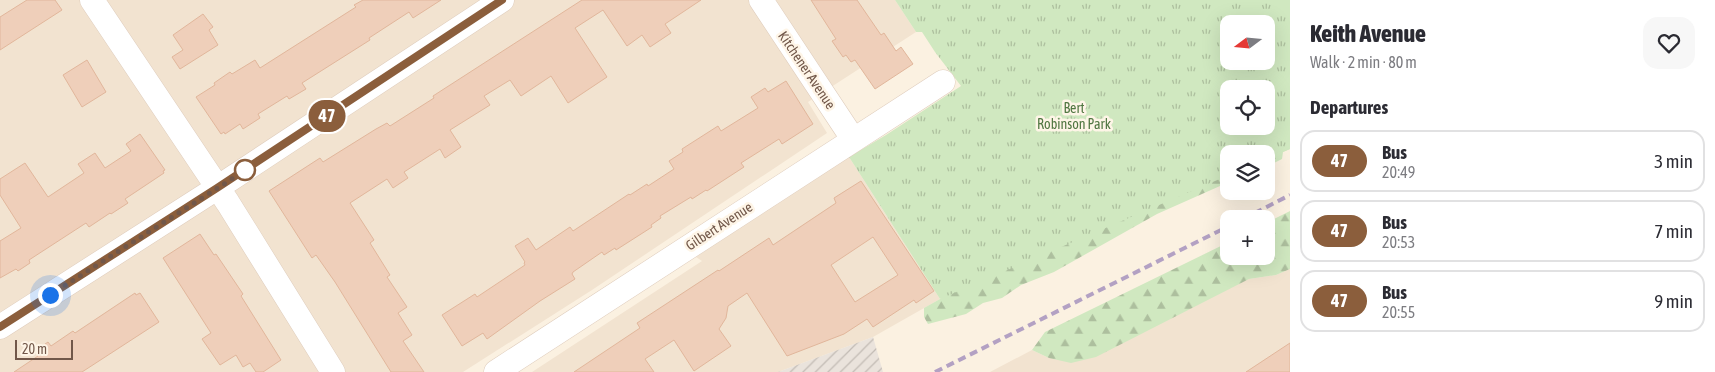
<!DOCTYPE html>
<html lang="en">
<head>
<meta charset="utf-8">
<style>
  body { margin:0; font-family:"Asap Condensed",sans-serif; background:#f7f7f7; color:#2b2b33; height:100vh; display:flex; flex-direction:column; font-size:19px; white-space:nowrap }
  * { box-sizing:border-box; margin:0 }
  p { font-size:16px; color:#7c7c81 }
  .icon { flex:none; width:28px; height:28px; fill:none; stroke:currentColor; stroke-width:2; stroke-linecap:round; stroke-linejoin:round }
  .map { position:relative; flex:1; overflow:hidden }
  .drawer { display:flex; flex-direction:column; background:#fff; width:425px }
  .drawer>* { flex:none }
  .badge { padding:0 10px; border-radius:16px; font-size:18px; line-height:32px }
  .needle { width:32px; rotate:254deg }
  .fabs { position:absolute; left:1220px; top:15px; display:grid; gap:10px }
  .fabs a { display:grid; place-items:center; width:55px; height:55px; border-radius:10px; background:#fff; box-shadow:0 5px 20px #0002; font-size:25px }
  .scale { position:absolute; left:15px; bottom:12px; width:58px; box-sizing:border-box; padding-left:5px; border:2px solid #715749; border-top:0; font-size:14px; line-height:18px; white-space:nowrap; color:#715749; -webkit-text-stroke:4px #fef5e7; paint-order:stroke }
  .you { position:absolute; width:25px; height:25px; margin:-12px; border:4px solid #fff; border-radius:50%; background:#1a73e8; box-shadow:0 0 0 8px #1a73e833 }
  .map>.badge { position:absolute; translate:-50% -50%; box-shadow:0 0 0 2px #fff }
  h2 { padding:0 20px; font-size:19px; line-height:45px }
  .round { display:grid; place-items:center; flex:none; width:52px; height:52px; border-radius:15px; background:#f7f7f7 }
  .headline { display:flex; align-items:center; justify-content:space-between; height:85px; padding:0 20px }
  h1 { font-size:24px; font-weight:800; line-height:38px }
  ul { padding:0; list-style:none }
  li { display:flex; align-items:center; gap:15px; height:62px; margin:0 10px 8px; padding:0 10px; border:2px solid #e1e1e2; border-radius:15px }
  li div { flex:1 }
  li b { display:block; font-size:19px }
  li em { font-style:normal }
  li .badge { min-width:55px; font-weight:700; text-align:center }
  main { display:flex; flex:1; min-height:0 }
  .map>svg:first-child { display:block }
  .residential { fill:#f2e3d0 }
  .industrial { fill:url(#industrial-furrows) }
  .forest { fill:url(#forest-firs); fill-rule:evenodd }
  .park { fill:url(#park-tufts); fill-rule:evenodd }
  .building { fill:#efcfba; stroke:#e1b69b; fill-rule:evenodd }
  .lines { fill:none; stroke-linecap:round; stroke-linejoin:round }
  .minor-casing { stroke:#dfcdbd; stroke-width:25 }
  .minor { stroke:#fff; stroke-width:24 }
  .rail { stroke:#b3a1c3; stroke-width:4; stroke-dasharray:8 5; stroke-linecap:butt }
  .line-casing { stroke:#fff; stroke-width:11 }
  .line { stroke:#8b5e3c; stroke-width:8 }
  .walk { stroke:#715749; stroke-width:5; stroke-dasharray:0 9 }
  .stop-dot { fill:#fff; stroke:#8b5e3c; stroke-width:2.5 }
  .labels { text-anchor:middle; stroke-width:5; stroke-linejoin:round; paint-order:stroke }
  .street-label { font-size:14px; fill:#715749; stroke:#fef5e7 }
  .park-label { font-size:14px; fill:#517742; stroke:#fef5e7 }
</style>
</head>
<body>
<main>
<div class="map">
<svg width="1290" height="372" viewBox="0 0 1290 372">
  <defs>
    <pattern id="industrial-furrows" width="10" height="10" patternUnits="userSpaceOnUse" patternTransform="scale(1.25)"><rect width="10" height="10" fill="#eae3dc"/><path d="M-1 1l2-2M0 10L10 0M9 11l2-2" fill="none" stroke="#c2bbb4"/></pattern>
    <pattern id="forest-firs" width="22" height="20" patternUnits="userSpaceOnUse" patternTransform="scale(1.25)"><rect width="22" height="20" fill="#d0e8c0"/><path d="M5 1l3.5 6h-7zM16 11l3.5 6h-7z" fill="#adbf9e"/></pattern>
    <pattern id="park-tufts" width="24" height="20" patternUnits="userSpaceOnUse" patternTransform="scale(1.25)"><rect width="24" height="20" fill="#d0e8c0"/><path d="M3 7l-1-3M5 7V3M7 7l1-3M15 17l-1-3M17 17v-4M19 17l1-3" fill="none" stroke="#adbf9e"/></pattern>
  </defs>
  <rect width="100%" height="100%" fill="#fbf1e1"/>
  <path class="residential" d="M0,0H895L916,32L808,102L827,133L592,290L463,372H0Z
    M849,157L940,299L873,337L778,372H532L702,261L696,257Z
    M1290,269V372H990L1032,350L1049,358L1249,279L1276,275Z"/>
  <path class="industrial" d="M873,337L883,372H778Z"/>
  <path class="forest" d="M1290,0V149L1283,152L1282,159L1266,167V154H1229V182L1157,214L1054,272L1021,285L1002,298L983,303L966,314L928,324L924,317V308L940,299L970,274L1266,126V89H1234L1187,10ZM1229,24H1266V61H1229Z
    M1290,211V269L1276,275L1249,279L1096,357L1071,363L1049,358L1032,350L1045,332L1229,242V256H1266V223Z"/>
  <path class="park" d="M895,0H1290V149L1266,159V154H1229V175L940,299L849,157L886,135L961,86L935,52L922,32H916ZM1229,24H1266V61H1229ZM1229,89H1266V126H1229Z"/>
  <path class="building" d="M27,0H55L62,10L0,50V17Z
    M363,0H441L413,18L409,12L369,38L370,40L302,83L306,89L289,99L287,96L258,114L260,118L243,129L240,124L225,134L224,132L221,134L196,97L215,85L214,83L230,72L232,74L255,60L260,68L356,7L354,5Z
    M582,0H701L665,24L671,33L650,47L642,35L627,46L603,10L575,28L607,77L568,103L551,76L521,96L510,80L484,96L490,105L450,130L461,147L445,158L440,149L404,172L408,178L393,188L387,179L350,203L374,240L370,243L390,275L387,277L407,307L398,313L412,335L403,341L424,372H391L335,282L316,255L312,258L269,191L320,158L323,162L376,129L387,123L390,126L434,98L433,96Z
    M811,0H857L881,35L884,33L896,51L901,47L913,64L875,89L855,60L851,62L846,55L843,57L832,41L836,39Z
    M203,14L213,27L209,30L218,45L180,69L172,57L183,50L173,35Z
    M87,60L106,92L82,107L63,75Z
    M786,81L813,124L782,144L779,139L741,163L744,167L707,191L706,190L692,199L691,197L660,216L661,218L651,225L652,227L616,250L615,248L604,255L602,252L573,272L572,274L575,279L540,301L487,339L483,333L462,346L442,315L475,294L477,297L525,265L524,263L525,262L515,246L528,238L536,250L570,227L573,231L629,194L630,195L647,184L648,186L674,169L669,161L683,152L682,149L718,126L721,131L758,108L751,97L765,88L768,92Z
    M140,134L165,170L163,171L164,173L125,199L128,203L111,214L110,213L89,227L86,223L29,260L30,263L18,271L16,269L0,278V241L21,228L0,195V179L25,163L48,197L84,173L78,164L95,153L105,168L131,151L126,144Z
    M861,181L934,291L916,303L914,300L873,327L867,319L844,334L787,356L747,293L728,306L726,318L719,329L731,346L694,371L674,340L645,359L654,372H574L640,328L637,323L718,270L719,271L769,238L773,245L836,203L834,198ZM873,237L898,275L855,302L831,265Z
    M200,234L214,255L216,254L243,294L241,296L281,360L263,372H256L250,363L243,367L236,355L220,365L202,339L211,333L163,258Z
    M135,293L136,295L140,293L159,322L82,372H14L38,356L35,351L48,342L51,346L73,331L75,333Z
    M1290,343V372H1246Z"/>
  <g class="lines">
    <defs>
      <path id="minor" d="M92,0L228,203L333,372
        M761,0L853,139
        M0,327L217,188L502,0
        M496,372L943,82"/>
    </defs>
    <use href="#minor" class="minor-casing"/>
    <use href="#minor" class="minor"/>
    <path class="rail" d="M1243,219L1290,195
      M935,372L1229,226"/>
  </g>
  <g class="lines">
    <defs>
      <path id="line" d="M0,327L217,188L502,0"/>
    </defs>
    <use href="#line" class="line-casing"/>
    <use href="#line" class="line"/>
    <path class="walk" d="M50,295L249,168L245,170"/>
  </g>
  <circle class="stop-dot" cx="245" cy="170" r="10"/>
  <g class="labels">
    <g class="street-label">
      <text transform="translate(807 70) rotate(56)" y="5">Kitchener Avenue</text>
      <text transform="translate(719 226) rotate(-33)" y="5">Gilbert Avenue</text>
    </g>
    <g class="park-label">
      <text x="1074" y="113">Bert<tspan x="1074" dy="16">Robinson Park</tspan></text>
    </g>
  </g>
</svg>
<div class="fabs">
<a><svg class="needle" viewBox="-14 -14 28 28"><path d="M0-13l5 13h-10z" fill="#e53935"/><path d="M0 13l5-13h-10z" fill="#7c7c81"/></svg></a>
<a><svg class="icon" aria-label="locate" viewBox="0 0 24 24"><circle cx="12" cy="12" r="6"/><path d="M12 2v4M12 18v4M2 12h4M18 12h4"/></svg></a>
<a><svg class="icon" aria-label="layers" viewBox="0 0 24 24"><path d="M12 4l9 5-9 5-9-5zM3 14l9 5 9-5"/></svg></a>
<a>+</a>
</div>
<div class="scale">20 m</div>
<div class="you" style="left:50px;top:295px"></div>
<b class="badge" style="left:327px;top:116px;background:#8b5e3c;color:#fff">47</b>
</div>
<section class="drawer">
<div class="headline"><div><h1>Keith Avenue</h1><p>Walk · 2 min · 80 m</p></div><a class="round"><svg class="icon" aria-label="heart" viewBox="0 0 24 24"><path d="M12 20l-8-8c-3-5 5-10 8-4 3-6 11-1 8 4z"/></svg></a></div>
<h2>Departures</h2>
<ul>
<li><span class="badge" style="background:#8b5e3c;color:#fff">47</span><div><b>Bus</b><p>20:49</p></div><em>3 min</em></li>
<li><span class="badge" style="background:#8b5e3c;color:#fff">47</span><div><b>Bus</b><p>20:53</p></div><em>7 min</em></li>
<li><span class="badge" style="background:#8b5e3c;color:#fff">47</span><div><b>Bus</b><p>20:55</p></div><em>9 min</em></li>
</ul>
</section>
</main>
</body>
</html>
